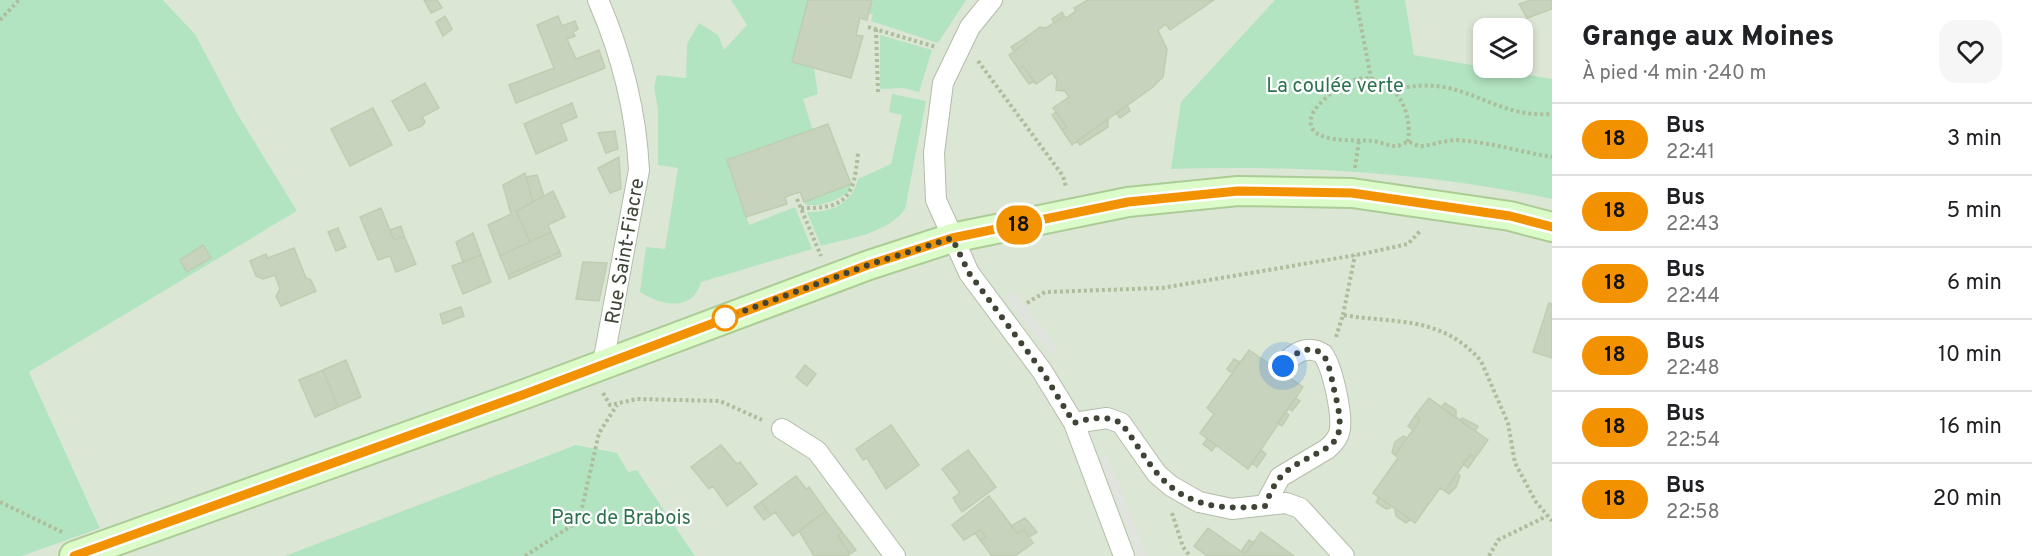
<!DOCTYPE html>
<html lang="fr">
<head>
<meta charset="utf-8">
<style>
  body { margin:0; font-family:Overpass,sans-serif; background:#f6f6f6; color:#202124; height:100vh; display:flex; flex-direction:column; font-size:22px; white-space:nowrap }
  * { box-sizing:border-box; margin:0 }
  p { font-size:20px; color:#757577 }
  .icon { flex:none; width:33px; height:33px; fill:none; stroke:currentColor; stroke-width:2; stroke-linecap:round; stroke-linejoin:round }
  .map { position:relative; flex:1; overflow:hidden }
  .panel { display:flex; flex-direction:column; background:#fff; width:480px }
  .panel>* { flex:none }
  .badge { padding:0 12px; border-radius:20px; font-size:21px; line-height:39px }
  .controls { position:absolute; left:1473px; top:18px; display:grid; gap:12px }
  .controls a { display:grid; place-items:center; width:60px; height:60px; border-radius:12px; background:#fff; box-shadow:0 3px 9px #0003; font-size:30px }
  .you { position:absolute; width:30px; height:30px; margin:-15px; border:4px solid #fff; border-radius:50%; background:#1a73e8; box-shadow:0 0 0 9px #1a73e833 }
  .map>.badge { position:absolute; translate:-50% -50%; box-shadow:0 0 0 3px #fff }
  .round { display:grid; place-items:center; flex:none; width:63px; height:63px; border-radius:18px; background:#f6f6f6 }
  .head { display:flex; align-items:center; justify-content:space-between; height:102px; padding:0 30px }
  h1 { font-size:28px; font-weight:800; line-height:45px }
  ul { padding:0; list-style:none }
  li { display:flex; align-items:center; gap:18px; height:72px; padding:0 30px; border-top:2px solid #e0e0e0 }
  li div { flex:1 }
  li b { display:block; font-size:22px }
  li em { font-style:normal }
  li .badge { min-width:66px; font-weight:700; text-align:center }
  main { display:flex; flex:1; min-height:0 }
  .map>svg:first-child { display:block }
  .residential { fill:#dce6d5; fill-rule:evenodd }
  .green { fill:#b2e4c1 }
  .parking { fill:#e1e3de }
  .building { fill:#c8d3bd; stroke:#bfcdb0; stroke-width:1.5 }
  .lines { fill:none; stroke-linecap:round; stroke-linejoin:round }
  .street-casing { stroke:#b3bdaa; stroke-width:22 }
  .secondary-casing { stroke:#accc96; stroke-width:32 }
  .path { stroke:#acbe9c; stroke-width:4; stroke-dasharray:3 3; stroke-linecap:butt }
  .street { stroke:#fff; stroke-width:20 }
  .secondary { stroke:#dbfbc8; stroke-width:28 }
  .line-casing { stroke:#fff; stroke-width:14 }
  .line { stroke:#f39200; stroke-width:9 }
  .walk { stroke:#3e4436; stroke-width:6; stroke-dasharray:0 10.8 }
  .stop-dot { fill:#fff; stroke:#f39200; stroke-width:3 }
  .labels { text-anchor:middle; stroke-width:4.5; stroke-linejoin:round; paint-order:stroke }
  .park-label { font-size:20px; fill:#2d724f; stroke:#fff }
  .street-label { font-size:20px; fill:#3e4436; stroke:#fff }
</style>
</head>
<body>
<main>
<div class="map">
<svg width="1552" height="556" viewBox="0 0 1552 556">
  <rect width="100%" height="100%" fill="#ebf2e6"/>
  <path class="residential" d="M163,0H1552V556H695L637,470L363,556H22L100,527L29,372L297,211L237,113L195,34ZM1484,28H1522V68H1484Z"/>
  <path class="green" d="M0,0H163L195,34L237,113L297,211L29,372L100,528L22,556H0Z
    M731,0H808L792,62L814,68L818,94L803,99L813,131L727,160L749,225L795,207L812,249L701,282C693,312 661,306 640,292L646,247L665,249L678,168L658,165V109L654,87L657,75L686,78L687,44L699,23L718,35L724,50L747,25Z
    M872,0H966L938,43L871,21L873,15L869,13Z
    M1275,0H1405L1414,55L1552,79V199C1426,172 1300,165 1171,169L1181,102Z
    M880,35L932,50L919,92L903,88L880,89Z
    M892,94L926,101L905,209C887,234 849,238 821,246L807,212C832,212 851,205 858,179L891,164L902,115L889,112Z
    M851,184L850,191C836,201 824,206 806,205L804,202Z
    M576,445L617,453L628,472L637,470L695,556H285Z"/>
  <path class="parking" d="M1014,291L1058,349L1051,355L1006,297Z
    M1107,455L1147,556H1138L1100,458Z"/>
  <path class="building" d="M424,0H437L442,8L431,13Z
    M808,0H872L867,20L860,18L856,35L863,36L851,78L792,62Z
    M1088,0H1214L1170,30L1166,24L1158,30L1167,49L1163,77L1153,87L1072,145L1062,130L1067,127L1053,108L1069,97L1065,91L1056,90L1057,80L1052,73L1036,84L1023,66L1019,70L1009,55L1027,42L1025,38L1040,27L1046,28L1064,16L1066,18L1076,11L1074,8Z
    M1531,0H1552V9L1527,18L1519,4Z
    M1062,12L1064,16L1054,23L1052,19Z
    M445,16L452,29L443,36L436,22Z
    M558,16L562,26L575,21L578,29L573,32L575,36L567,39L576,59L599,50L605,68L516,103L509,85L554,68L537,25Z
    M1025,38L1027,42L1014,51L1011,47Z
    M1023,66L1034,81L1029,84L1019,70Z
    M425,83L439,108L422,117L425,122L422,126L409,131L392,101Z
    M572,103L577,117L561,124L567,140L536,154L524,124Z
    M1127,105L1130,111L1120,118L1116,113Z
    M373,108L392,145L350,166L331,129Z
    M1056,112L1067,127L1062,130L1052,115Z
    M1108,119V127L1080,145L1077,141Z
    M828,124L851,184L804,202L800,192L785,197L787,204L746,217L727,160Z
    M615,131L618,149L606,153L598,133Z
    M619,157L621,189L610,193L598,168Z
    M525,173L533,202L516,211L530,242L500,256L488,225L511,214L503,185Z
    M537,175L544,196L533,202L526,177Z
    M553,191L565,217L548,225L551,232L530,242L516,211Z
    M381,208L394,240L404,236L416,264L396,272L390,256L378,260L360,217Z
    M401,226L404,236L394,240L390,230Z
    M338,228L346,247L336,251L328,232Z
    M551,232L560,252L508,275L500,256Z
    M473,233L481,255L463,262L456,242Z
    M203,245L211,258L187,272L180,260Z
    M294,248L306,278L311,280L316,291L281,306L276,296L280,289L275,275L263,279L256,276L250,261L266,254L268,258Z
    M560,252L561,256L509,279L508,275Z
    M481,255L491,282L463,294L452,266Z
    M583,262L607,263L599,301L576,299Z
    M1549,303L1552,304V358L1533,352Z
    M461,307L464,316L443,324L440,314Z
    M1249,350L1303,387L1248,469L1200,433L1214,414L1207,408Z
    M1234,359L1240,362L1232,373L1227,369Z
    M346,360L361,397L338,407L323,370Z
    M805,365L816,374L807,386L796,377Z
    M323,370L338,407L315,417L299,380Z
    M1295,398L1300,401L1292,411L1288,408Z
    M1429,398L1488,440L1475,458L1470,455L1445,491L1440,488L1415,523L1373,493L1398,458L1395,455L1420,420L1415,416Z
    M1445,403L1456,410V418L1441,407Z
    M1285,412L1289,415L1282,426L1277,423Z
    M1415,416L1420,420L1413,430L1408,426Z
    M1462,418L1478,426L1475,431L1460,421Z
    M891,425L919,465L886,489L867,458L863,460L856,449Z
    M1404,436L1407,438L1395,455L1392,453L1395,442Z
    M1207,439L1216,445L1212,451L1203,444Z
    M721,445L737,464L740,462L757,484L727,506L713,486L709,489L691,467Z
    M968,450L996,487L962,512L953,498L960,493L942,469Z
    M1261,450L1266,454L1257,467L1252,463Z
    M1470,455L1475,458L1468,468L1463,464Z
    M1457,473L1460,476L1456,487L1449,494L1445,491Z
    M796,476L806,489L809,487L826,511L793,536L775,512L771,515L761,502Z
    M989,496L1017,533L1024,530L1033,543L1015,556H992L980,540L986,537L980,530L964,540L952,525Z
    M1379,497L1391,506L1390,508L1386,509L1376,502Z
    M761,502L771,515L764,520L754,507Z
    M1395,509L1410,519L1406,523L1396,516Z
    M826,511L842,532L838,536L850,554L848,556H814L799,531Z
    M1025,518L1037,532L1029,537L1024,530L1017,533L1011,526Z
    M1208,528L1245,554L1261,532L1294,556H1207L1194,546Z
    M980,530L986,537L980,540L975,533Z
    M842,532L856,550L850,554L838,536Z
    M1249,540L1254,543L1246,553L1242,550Z"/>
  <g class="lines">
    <defs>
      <path id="street" d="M598,0C622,55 636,111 639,170L603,363
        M992,0L970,27L943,83L934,153L936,200L969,273L1042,371L1074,423L1124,556
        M1074,423L1107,418L1121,423L1157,474L1171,486L1199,502L1232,509L1286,503L1300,508L1344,556
        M782,429L817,451L895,556
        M1265,505L1280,477L1327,449C1333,444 1339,438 1340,429C1342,412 1333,369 1323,354C1308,344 1293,353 1283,366"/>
      <path id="secondary" d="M74,556L525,394L869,265L952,238L1128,202L1238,191L1352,193L1510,216L1552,227"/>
    </defs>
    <use href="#street" class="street-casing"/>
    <use href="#secondary" class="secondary-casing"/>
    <path class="path" d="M1356,0L1371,78
      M0,20L19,0
      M868,27L936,47
      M876,29L878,93
      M978,61L1063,176L1066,187
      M1395,90C1463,71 1490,119 1552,114
      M1408,142C1415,92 1371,56 1330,94C1324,100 1315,107 1312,115C1301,146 1359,139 1373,141C1381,142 1388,146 1396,146C1400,146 1405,142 1408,142C1412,142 1416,146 1421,146C1433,145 1445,140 1457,140C1489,142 1521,152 1552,157
      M1355,168L1359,140
      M797,199L821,256
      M801,208C847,209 854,197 858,153
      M1027,303L1045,292L1162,288L1362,254L1408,244L1421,230
      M1343,315L1355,255
      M1336,337L1343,315C1396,324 1441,315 1481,361L1508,423L1515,463L1536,502L1552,521
      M603,393L610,405L637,399L720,401L762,420
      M0,502L64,533
      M1172,513L1183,547L1190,556
      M525,556L579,521L599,433L617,405
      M1489,556L1498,540L1547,516"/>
    <use href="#street" class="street"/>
    <use href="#secondary" class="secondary"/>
  </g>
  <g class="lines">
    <defs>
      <path id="line" d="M74,556L525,394L868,265L952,238L1128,202L1238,191L1352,193L1510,216L1552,227"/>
    </defs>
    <use href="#line" class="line-casing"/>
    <use href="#line" class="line"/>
    <path class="walk" d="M725,318L868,265L952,238L969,273L1042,371L1074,423C1091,418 1106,415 1121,423C1134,439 1144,458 1157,473C1186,508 1224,510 1265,506C1270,493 1276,479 1287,471C1324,443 1351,455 1335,394C1332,381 1330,365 1323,354C1308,344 1293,353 1283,366"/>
  </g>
  <circle class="stop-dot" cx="725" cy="318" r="12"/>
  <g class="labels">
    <g class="park-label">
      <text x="1335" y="92">La coulée verte</text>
      <text x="621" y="524">Parc de Brabois</text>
    </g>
    <g class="street-label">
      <text transform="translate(624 251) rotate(-80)" y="7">Rue Saint-Fiacre</text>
    </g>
  </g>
</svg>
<div class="controls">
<a><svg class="icon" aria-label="layers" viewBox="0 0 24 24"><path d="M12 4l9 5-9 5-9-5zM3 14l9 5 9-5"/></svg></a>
</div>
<div class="you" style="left:1283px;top:366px"></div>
<b class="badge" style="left:1019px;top:225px;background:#f39200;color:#111">18</b>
</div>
<section class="panel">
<div class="head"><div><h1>Grange aux Moines</h1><p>À pied · 4 min · 240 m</p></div><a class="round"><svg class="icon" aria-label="heart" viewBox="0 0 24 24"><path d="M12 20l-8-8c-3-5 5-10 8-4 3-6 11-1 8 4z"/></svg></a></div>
<ul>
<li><span class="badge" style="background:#f39200;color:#111">18</span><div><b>Bus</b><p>22:41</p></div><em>3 min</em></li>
<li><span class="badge" style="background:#f39200;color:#111">18</span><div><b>Bus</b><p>22:43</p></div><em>5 min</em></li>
<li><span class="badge" style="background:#f39200;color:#111">18</span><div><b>Bus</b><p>22:44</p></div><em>6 min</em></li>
<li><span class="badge" style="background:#f39200;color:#111">18</span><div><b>Bus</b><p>22:48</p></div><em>10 min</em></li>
<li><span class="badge" style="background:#f39200;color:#111">18</span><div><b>Bus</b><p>22:54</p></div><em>16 min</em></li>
<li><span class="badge" style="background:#f39200;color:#111">18</span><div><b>Bus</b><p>22:58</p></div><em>20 min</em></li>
</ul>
</section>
</main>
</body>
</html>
